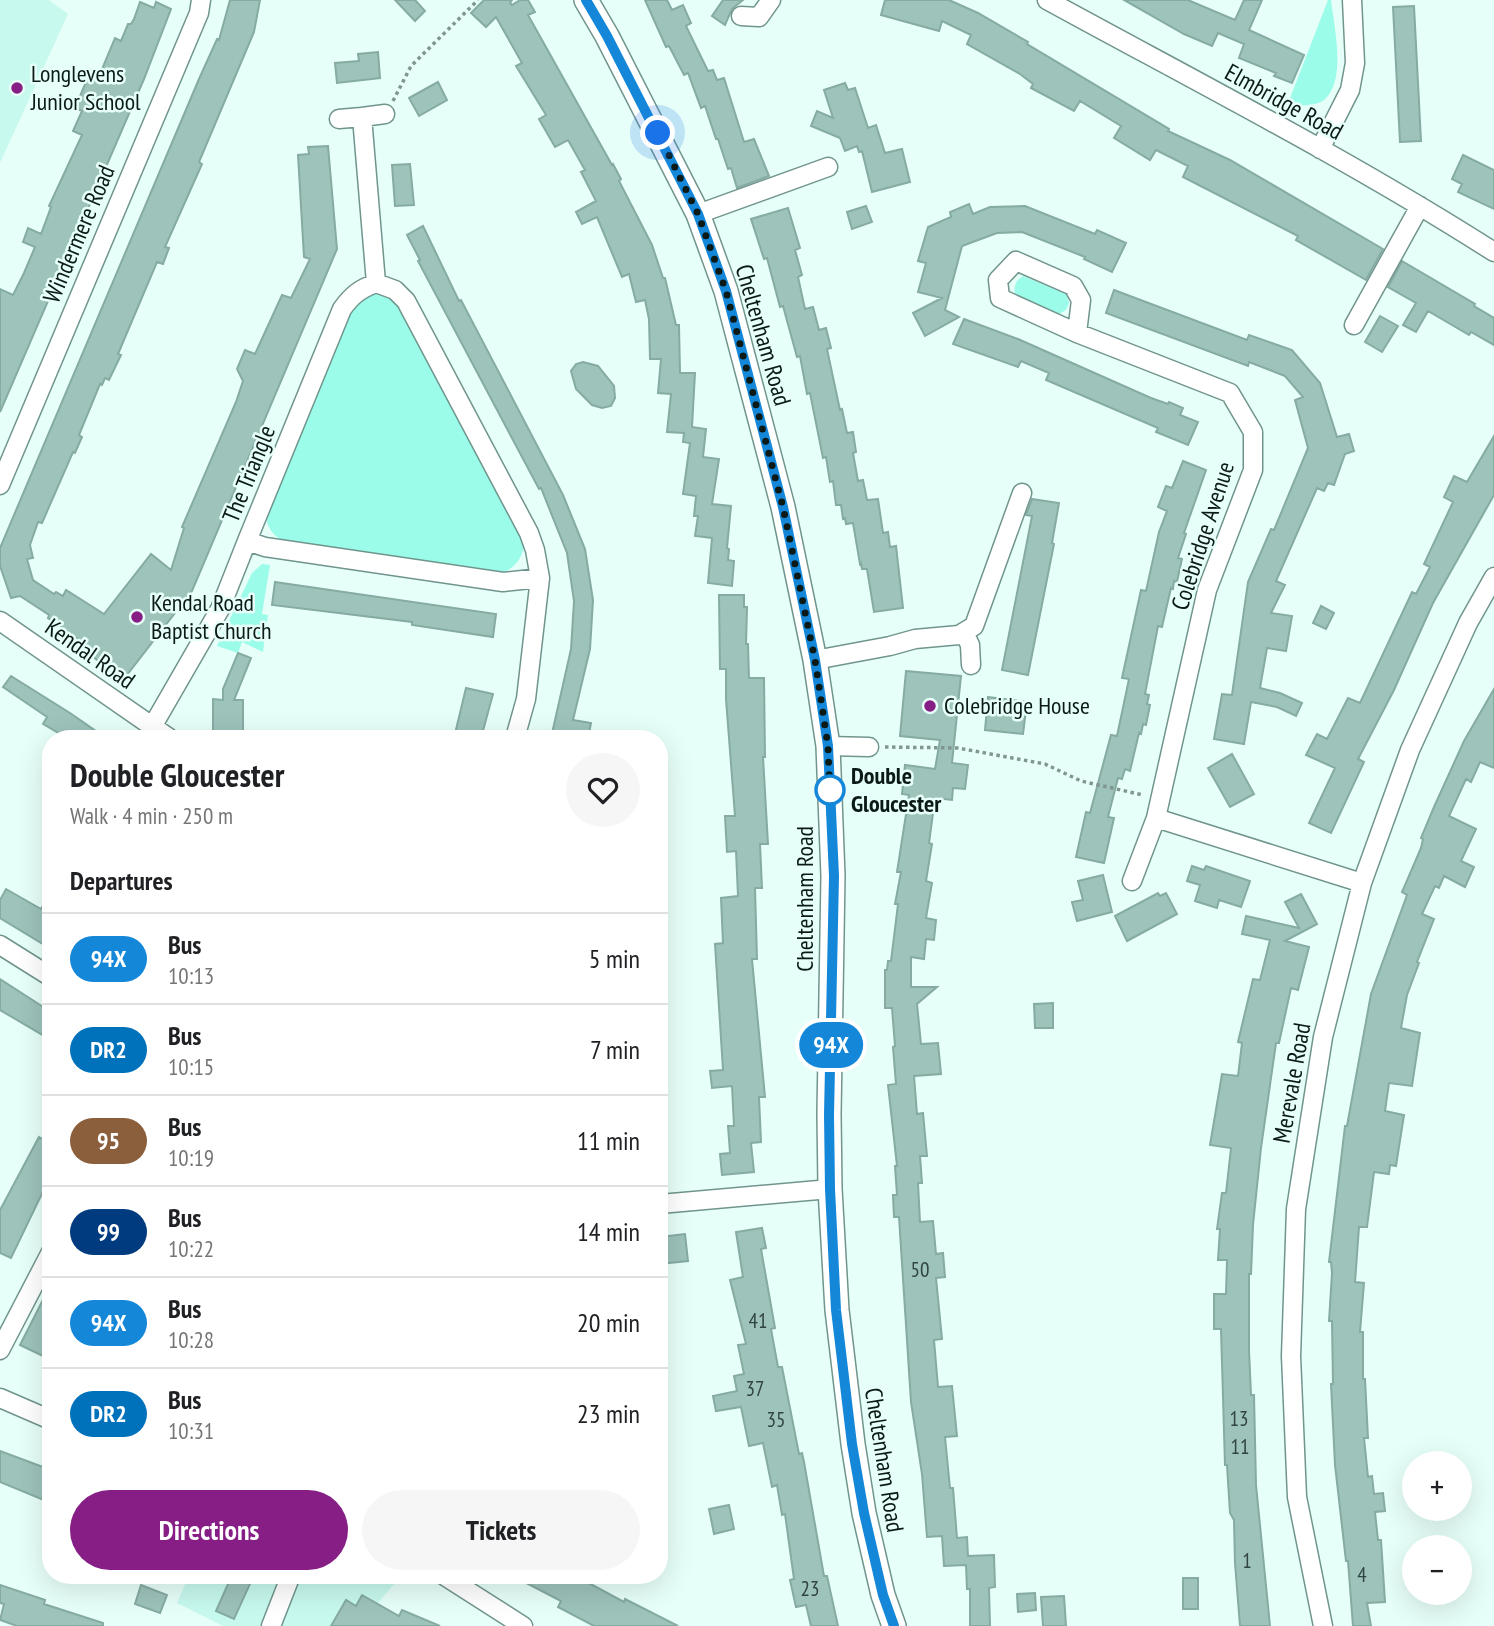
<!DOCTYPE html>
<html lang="en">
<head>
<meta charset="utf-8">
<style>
  body { margin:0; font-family:"PT Sans Narrow",sans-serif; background:#f6f6f6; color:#202124; height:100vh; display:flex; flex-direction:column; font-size:26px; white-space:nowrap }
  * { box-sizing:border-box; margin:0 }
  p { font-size:23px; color:#757577 }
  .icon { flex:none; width:38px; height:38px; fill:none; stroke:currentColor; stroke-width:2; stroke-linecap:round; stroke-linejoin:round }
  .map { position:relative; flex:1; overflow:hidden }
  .drawer { position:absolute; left:42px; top:730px; width:626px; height:854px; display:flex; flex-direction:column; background:#fff; border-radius:28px; box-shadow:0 7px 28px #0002 }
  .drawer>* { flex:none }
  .badge { padding:0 14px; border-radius:23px; font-size:24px; line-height:46px }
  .buttons { position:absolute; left:1402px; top:1451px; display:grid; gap:14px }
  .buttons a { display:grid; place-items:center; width:70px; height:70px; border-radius:50%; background:#fff; box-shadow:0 7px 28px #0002; font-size:35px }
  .you { position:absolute; width:35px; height:35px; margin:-18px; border:5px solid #fff; border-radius:50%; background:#1a73e8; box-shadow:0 0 0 10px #1a73e833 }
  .map>.badge { position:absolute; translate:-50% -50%; box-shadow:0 0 0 4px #fff }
  h2 { padding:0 28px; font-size:26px; line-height:63px }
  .round { display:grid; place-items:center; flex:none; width:74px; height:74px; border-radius:37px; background:#f6f6f6 }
  .headline { display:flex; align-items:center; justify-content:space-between; height:119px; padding:0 28px }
  h1 { font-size:33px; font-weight:600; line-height:52px }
  .primary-button { display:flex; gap:14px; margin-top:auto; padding:14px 28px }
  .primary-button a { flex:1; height:80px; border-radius:42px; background:#871e85; color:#fff; font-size:28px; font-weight:600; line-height:80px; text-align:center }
  .primary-button a+a { background:#f6f6f6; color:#202124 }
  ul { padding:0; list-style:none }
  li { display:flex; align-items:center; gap:21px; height:91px; padding:0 28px; border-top:2px solid #e0e0e0 }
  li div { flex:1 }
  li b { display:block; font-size:26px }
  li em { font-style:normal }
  li .badge { min-width:77px; font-weight:700; text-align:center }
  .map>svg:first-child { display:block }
  .built { fill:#c7f9ee }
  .green { fill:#9bfce9 }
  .building { fill:#9dc3bb; stroke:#85aba3; stroke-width:2 }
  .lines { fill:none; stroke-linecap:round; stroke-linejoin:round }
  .minor-casing { stroke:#70958d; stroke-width:21 }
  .major-casing { stroke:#70958d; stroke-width:26 }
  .path { stroke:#829691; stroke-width:3.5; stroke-dasharray:3.5 3.5; stroke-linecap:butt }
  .minor { stroke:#fff; stroke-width:18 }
  .major { stroke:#fff; stroke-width:23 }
  .line-casing { stroke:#fff; stroke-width:16 }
  .line { stroke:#1487d9; stroke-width:10 }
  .walk { stroke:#0b1a17; stroke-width:7; stroke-dasharray:0 12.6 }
  .poi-dot { fill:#871e85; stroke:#e7fff9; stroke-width:2.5 }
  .stop-dot { fill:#fff; stroke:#1487d9; stroke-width:3.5 }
  .labels { text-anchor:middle; stroke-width:5; stroke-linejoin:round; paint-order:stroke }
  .number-label { font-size:21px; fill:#304440 }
  .poi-label { font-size:24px; fill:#0b1a17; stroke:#e7fff9; text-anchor:start }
  .street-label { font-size:24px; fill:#0b1a17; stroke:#e7fff9 }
  .stop-label { font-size:24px; font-weight:bold; fill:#0b1a17; stroke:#e7fff9; text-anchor:start }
</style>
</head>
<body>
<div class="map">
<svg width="1494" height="1626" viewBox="0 0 1494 1626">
  <rect width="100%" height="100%" fill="#e7fff9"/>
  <path class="built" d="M0,0H49L68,14L0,163Z
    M189,1575H402L377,1604L367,1626H223L177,1603Z"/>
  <path class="green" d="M1328,0H1331C1334,27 1347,80 1324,100C1315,107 1298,105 1287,106Z
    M1023,276L1066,294L1069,303L1066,310L1059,314L1015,294C1014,285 1015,281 1023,276Z
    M376,294L394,300L402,309L525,543C521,562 513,571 494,575L286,543C274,536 268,530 266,517L350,310L362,297Z
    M262,564L270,565L262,614L268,615L263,652L242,642L238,653L217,646L252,573Z"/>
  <path class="building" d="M230,0H260L254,32L199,162L202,164L165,247L169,248L163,264L157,262L118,354L121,355L109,380L105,378L102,385L100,384L79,435L82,437L75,453L73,452L42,523L38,522L30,545L33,558L27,559L33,580L54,594L56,592L63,596L66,590L104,614L151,554L171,570L184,528L182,527L236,402L243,381L237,369L245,350L255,354L282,295L291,298L310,259L304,257L298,155L309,154L308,147L328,146L337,249L192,591L123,680L79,646L82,642L48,618L49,615L20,596L11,598L0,566V548L199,79L217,39L219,40Z
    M395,0H415L425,11L415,21Z
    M484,0H512L510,3L512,5L520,0H528L535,12L528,15L612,165L613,164L621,179L619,181L652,245L663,278H665L676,325H679L680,373H695L692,427L706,429L703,457L719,459L712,504L731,506L727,548L729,549L728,560L734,561L732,586L708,583L712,538L695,536L698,516H694L696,496L683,494L690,443L683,442L684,433L667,432L671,394L658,393L661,359H650L649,319L645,300L636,302L629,274L622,277L597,217L582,224L576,212L596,201L581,172L585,170L568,140L555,147L539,119L546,115L516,66L522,63L496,17L486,27L471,13Z
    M645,0H667L672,10L683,5L691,23L686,26L708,71L713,70L717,80L724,78L744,142L754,139L769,176L737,188L731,168L728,169L718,139H716L705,106L701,108L688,73L684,75L669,46L666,47Z
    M723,0H743L732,9L725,25L712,16Z
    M885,0H949L978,13L1028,42L1027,44L1169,129L1168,131L1230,160L1383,249L1366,280L1296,240L1298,236L1183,177L1188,166L1156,150L1150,160L1114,138L1121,126L1080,101L1074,111L1031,88L1033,84L1020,74L967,44L971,35L942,21L939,31L881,15Z
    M1124,0H1188L1235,20L1244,0H1262L1249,30L1304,55L1292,83L1274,76L1276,73L1239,58L1244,44L1218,33L1212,46L1184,34Z
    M140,2L154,8L156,2L171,9L144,79L0,412V289L13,295L24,273L35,247L23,242L28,228L41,234L51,207L49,206L82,135L73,131L82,111L75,108L91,70L100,74L115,38L121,41L128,24H131L134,19Z
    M1414,6L1421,141L1400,142L1393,7Z
    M378,52L380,78L337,83L335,63L359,61L358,54Z
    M438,82L447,100L419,116L409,98Z
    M845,83L848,90L855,88L868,128L876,125L885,153L902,149L910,182L872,192L862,151L859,152L857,146L845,151L840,138L811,126L817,111L833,118L824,90Z
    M1463,155L1494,170V209L1458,192L1462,184L1452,179Z
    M410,164L414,205L395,206L392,165Z
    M969,204L973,214L990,207L1025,206L1095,234L1097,230L1126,243L1112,272L1084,259L1085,257L1022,232L997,233L962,246L945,310L959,317L925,336L913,313L942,298L918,292L926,263L918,261L928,227L951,217L950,212Z
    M866,206L872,222L852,229L847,212Z
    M788,208L800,248L795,250L802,275L798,277L805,309L813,307L819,330L826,328L831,348L827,349L840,410L842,409L847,433L853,432L856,452L853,453L858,481L863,480L867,500L878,499L883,533L888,532L890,547L896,546L903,608L874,612L867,569H862L861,563L860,564L853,523L846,524L845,518L843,519L841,505H836L833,481L830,482L826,457L823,458L810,393L807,394L800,356L797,357L783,306L780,307L767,258L764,259L751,219Z
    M423,226L459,301L461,300L563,495L585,549L593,600L590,649L573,720L591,723L588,738H551L571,649L574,601L567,553L541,488L539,489L418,261L420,260L407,235Z
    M1402,261L1475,304L1474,306L1494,318V345L1471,332L1469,335L1428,311L1416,332L1403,325L1416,303L1388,287Z
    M1114,290L1247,340L1249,335L1292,350L1320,383L1337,437L1349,434L1354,451L1345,454L1334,485L1328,483L1324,491L1317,488L1276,581L1285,585L1271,613L1292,616L1286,651L1267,648L1260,688L1280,693L1302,703L1296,716L1277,707L1251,702L1244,744L1214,739L1222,694L1232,695L1248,582L1271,529L1274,530L1308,448L1295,400L1303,397L1285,376L1249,362L1248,366L1106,313Z
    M1380,316L1398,326L1382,352L1365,342Z
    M964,319L1018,339L1151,398L1168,404L1169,402L1183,408L1180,415L1198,422L1188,445L1156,432L1158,428L1046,380L1049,373L1021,361L1018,367L953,344Z
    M583,362L598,366L614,386L615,398L611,406L602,408L592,405L576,389L571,371L576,364Z
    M1494,436V495L1433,603L1394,690L1358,759L1364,762L1331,833L1309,823L1335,768L1306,755L1317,734L1327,739L1348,698L1360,703L1412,592L1416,594L1430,567L1424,564L1453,502L1444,497L1454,476L1467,482Z
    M1183,461L1206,470L1184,533L1186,534L1178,558L1182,559L1177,582L1174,581L1173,589L1171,588L1162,627L1158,626L1145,694L1149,695L1147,704L1150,705L1146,725L1143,724L1141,734L1139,733L1130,771L1125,769L1122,779L1118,778L1108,817L1114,818L1104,863L1076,857L1086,812L1090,813L1111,735L1117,736L1129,679L1122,678L1130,641L1141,590L1146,591L1159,532L1167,511L1158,507L1166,486L1172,488Z
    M1032,499L1059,503L1052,543L1054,544L1028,675L1002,670L1032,516L1026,515Z
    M275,582L496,614L493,637L412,625V622L272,605Z
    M719,595H744V607H747L746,644H748L749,678H764L765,757H763L768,844H760L762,888H755L757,959H752L765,1097H759L761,1142L751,1143L754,1172L722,1175L720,1154L730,1153L728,1126H734L732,1086L712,1088L710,1071L723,1070L715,944L723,943L721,898L738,896L736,851L727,852L725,816H735L726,699V669H720Z
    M1321,606L1334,613L1326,629L1313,623Z
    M238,653L251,658L234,700H243V734H213V699L223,700V689Z
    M906,671L961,676L952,763L968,765L965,789L953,788L952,800L935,798L929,843L932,844L926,881L932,883L926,918L936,920L934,940L926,939L924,959L911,957V987H937L917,1004L921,1044L938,1043L941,1074L914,1076L917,1114L923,1113L927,1156H920L922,1183H918L920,1222L933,1221L936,1254L943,1253L945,1277L936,1278L942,1339L934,1340L938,1387L952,1386L957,1436L945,1437L950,1488H953L957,1538L967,1537L968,1556L994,1555L995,1587L989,1588L990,1626H970V1589H967L966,1565L944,1566L942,1536L927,1537L922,1474L911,1402L899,1217H894L893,1195H897L895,1166H897L888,1085L896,1084L893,1047L895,1046L892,1008H885V970H887L888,961H891L898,904H895L901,872H897L909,795L902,794L905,765L935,769L940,740L900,736Z
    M11,676L70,713L106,738H67L43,724L47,717L3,687Z
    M466,688L493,694L481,738H454Z
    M1494,689V768L1480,762L1471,782L1466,779L1449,816L1476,829L1461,861L1474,867L1465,887L1444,876L1439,888L1435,886L1422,914L1434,919L1417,962L1419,963L1407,995L1401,1028L1420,1033L1412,1086L1389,1083L1385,1111L1404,1115L1396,1166L1390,1165L1389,1174L1374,1172L1367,1227H1359L1355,1282L1364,1283L1360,1332H1363V1379H1365L1368,1438H1364L1368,1477L1372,1476L1374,1494L1383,1493L1385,1511L1375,1512L1378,1540H1381L1385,1602L1367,1603L1371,1626H1353L1348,1561H1346L1335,1465L1331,1384H1333L1332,1321H1329L1332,1273L1331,1262H1329L1345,1126H1347L1371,994L1407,895L1402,892L1421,848L1423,839L1421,838L1434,807L1464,741Z
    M988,697L1027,702L1023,734L985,730Z
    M1232,754L1254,794L1230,807L1208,768Z
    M1192,866L1204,870L1206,866L1250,881L1241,907L1219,900L1217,908L1195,901L1200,885L1187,881Z
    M1103,875L1112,912L1077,921L1072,902L1083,900L1078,881Z
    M6,889L41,909L51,892V949L0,918V900Z
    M1158,893L1160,896L1166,893L1177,914L1127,941L1115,916Z
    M1301,894L1317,924L1285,941L1309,947L1298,990L1291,988L1279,1043H1276L1261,1148L1253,1225L1251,1274H1249V1350L1251,1395H1254L1256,1485L1270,1626H1240L1235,1563L1234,1520L1230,1513L1227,1465H1225L1221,1329H1214V1294H1226L1227,1260H1218L1220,1229H1217L1222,1193H1226L1231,1148L1210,1145L1222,1074L1238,1076L1242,1043L1238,1042L1253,979L1260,980L1270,940L1242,934L1246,916L1299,928L1285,902Z
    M0,979L51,1012V1040L0,1010Z
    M1053,1003V1028H1035L1034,1004Z
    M39,1137L51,1144V1175L11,1258L0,1253V1210Z
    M762,1228L766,1248L761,1249L775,1328L771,1329L778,1367H782L799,1454L802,1453L804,1462L824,1576H827L838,1626H811L806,1605L796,1607L790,1580L794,1579L785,1514L782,1515L777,1485L772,1487L763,1443L749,1446L741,1407L716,1411L713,1396L737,1391L734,1376L744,1374L738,1345L746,1344L730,1280L743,1277L736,1232Z
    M685,1234L688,1261L660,1264V1237Z
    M51,1284V1360L20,1345Z
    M0,1451L51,1470V1503L0,1482Z
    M729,1505L734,1529L714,1534L709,1509Z
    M232,1575H254L234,1619L216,1611Z
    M511,1575H574L624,1602L625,1599L678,1626H594L558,1607L561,1601Z
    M1183,1578H1198V1609H1183Z
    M0,1585L45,1600L44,1604L103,1623V1626H17L0,1620L4,1604L0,1603Z
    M141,1585L167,1595L160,1613L135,1604Z
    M1035,1593L1036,1610L1018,1612L1017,1594Z
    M362,1595L399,1616L402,1610L440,1626H331L346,1600L356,1606Z
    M1064,1596L1066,1626H1043L1041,1597Z"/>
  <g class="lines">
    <defs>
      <path id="minor" d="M1047,0C1197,82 1350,160 1494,252
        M741,16L759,17
        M759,17L771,0
        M362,117L385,114
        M339,119L362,117L376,283C360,289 352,295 342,309L247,541L265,547L503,582L540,578L535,550L529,533L406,301L395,290L376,283
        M1320,149L1350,90L1355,63L1352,0
        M698,214L828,167
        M1354,325L1420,206
        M1077,333L1081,300L1073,286L1016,261L998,280L1000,298L1077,333L1230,393L1253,432V470L1207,590L1156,818L1132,881
        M0,485L199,13L201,0
        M0,621L169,738
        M964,632L970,645L971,665
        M815,660L890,646L915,639L959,635L974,626L1022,493
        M152,727L220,609L247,541
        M515,738L526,699L540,578
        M828,746L869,747
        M1156,818L1362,883
        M0,945L51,977
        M660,1204L830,1189
        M0,1350L51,1252
        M0,1398L51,1420
        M443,1575L523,1626
        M271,1626L291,1575
        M1323,1626L1297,1497L1291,1356L1296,1209L1323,1037L1362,883L1410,750L1468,623L1494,577"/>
      <path id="major" d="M586,0L607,36L698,214L726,291L783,507L815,660L828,746L833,876L829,1114L830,1189L837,1310L853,1444L864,1513L883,1595L894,1626"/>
    </defs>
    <use href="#minor" class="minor-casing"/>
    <use href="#major" class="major-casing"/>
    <path class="path" d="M393,101L411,66L478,0
      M885,747L958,748L1045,764L1081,781L1143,795"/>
    <use href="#minor" class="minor"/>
    <use href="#major" class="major"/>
  </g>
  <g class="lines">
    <defs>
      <path id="line" d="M586,0L607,36L698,214L726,291L783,507L815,660L828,746L834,876L829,1115L830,1189L836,1310L852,1444L864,1513L883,1595L894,1626"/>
    </defs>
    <use href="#line" class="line-casing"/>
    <use href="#line" class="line"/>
    <path class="walk" d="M658,133L698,214L726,291L783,507L815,660L828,746L830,798V790"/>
  </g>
  <g class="poi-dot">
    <circle cx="17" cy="88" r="7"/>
    <circle cx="137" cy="617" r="7"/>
    <circle cx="930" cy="706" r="7"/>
  </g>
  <circle class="stop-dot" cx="830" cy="790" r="14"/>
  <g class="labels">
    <g class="number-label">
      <text x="920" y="1277">50</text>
      <text x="758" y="1328">41</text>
      <text x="755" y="1396">37</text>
      <text x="1239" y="1426">13</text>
      <text x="776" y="1427">35</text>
      <text x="1240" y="1454">11</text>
      <text x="1247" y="1568">1</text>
      <text x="1362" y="1582">4</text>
      <text x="810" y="1596">23</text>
    </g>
    <g class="poi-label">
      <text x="31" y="82">Longlevens<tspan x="31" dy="28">Junior School</tspan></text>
      <text x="151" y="611">Kendal Road<tspan x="151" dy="28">Baptist Church</tspan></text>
      <text x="944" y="714">Colebridge House</text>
    </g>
    <g class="street-label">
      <text transform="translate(1284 102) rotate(29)" y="8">Elmbridge Road</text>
      <text transform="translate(79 234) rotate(-67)" y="8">Windermere Road</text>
      <text transform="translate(763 335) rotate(74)" y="8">Cheltenham Road</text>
      <text transform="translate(249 474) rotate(-68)" y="8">The Triangle</text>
      <text transform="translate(1203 536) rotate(-72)" y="8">Colebridge Avenue</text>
      <text transform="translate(90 654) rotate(35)" y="8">Kendal Road</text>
      <text transform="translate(805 899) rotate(-90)" y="8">Cheltenham Road</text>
      <text transform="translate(1292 1083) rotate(-80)" y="8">Merevale Road</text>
      <text transform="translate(884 1460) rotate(81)" y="8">Cheltenham Road</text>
    </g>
    <g class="stop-label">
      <text x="851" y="784">Double<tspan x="851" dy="28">Gloucester</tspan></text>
    </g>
  </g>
</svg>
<div class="buttons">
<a>+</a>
<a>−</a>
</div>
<div class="you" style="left:658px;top:133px"></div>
<b class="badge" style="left:831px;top:1045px;background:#1487d9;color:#fff">94X</b>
<section class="drawer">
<div class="headline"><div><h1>Double Gloucester</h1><p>Walk · 4 min · 250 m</p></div><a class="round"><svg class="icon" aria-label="heart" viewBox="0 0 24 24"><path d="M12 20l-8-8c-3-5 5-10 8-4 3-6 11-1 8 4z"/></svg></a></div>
<h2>Departures</h2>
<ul>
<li><span class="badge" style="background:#1487d9;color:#fff">94X</span><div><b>Bus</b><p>10:13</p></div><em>5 min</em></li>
<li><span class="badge" style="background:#0072bc;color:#fff">DR2</span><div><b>Bus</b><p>10:15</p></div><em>7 min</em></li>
<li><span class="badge" style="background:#8b5e3c;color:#fff">95</span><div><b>Bus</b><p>10:19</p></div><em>11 min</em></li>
<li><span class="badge" style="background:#003b80;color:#fff">99</span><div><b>Bus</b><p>10:22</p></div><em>14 min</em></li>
<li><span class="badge" style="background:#1487d9;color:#fff">94X</span><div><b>Bus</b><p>10:28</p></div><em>20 min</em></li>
<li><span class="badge" style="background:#0072bc;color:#fff">DR2</span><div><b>Bus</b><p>10:31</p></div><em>23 min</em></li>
</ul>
<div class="primary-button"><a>Directions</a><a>Tickets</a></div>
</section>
</div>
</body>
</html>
